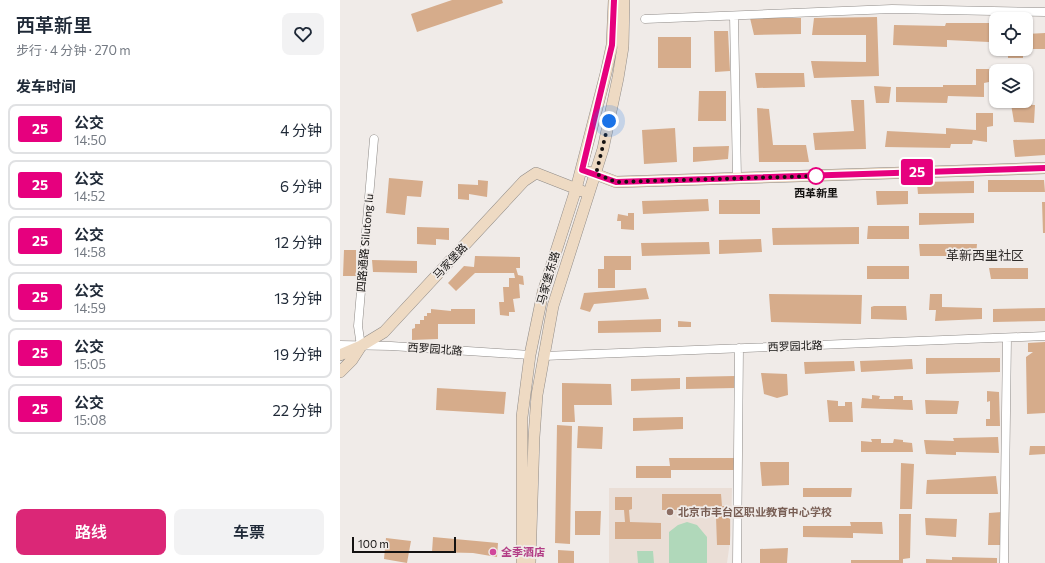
<!DOCTYPE html>
<html lang="zh">
<head>
<meta charset="utf-8">
<style>
  body { margin:0; font-family:Commissioner,"Noto Sans SC",sans-serif; background:#f2f2f3; color:#1f2937; height:100vh; display:flex; flex-direction:column; font-size:15px; white-space:nowrap }
  * { box-sizing:border-box; margin:0 }
  p { font-size:13px; color:#747a83 }
  .icon { flex:none; width:22px; height:22px; fill:none; stroke:currentColor; stroke-width:2; stroke-linecap:round; stroke-linejoin:round }
  .map { position:relative; flex:1; overflow:hidden }
  .panel { display:flex; flex-direction:column; background:#fff; width:340px }
  .panel>* { flex:none }
  .badge { padding:0 8px; border-radius:3px; font-size:14px; line-height:26px }
  .tools { position:absolute; left:649px; top:12px; display:grid; gap:8px }
  .tools a { display:grid; place-items:center; width:44px; height:44px; border-radius:8px; background:#fff; box-shadow:0 1px 3px #0004; font-size:20px }
  .scale { position:absolute; left:12px; bottom:10px; width:104px; box-sizing:border-box; padding-left:4px; border:2px solid #141211; border-top:0; font-size:11px; line-height:14px; white-space:nowrap; color:#141211; -webkit-text-stroke:3px #f0ebe8; paint-order:stroke }
  .you { position:absolute; width:20px; height:20px; margin:-10px; border:3px solid #fff; border-radius:50%; background:#1a73e8; box-shadow:0 0 0 6px #1a73e833 }
  .map>.badge { position:absolute; translate:-50% -50%; box-shadow:0 0 0 2px #fff }
  h2 { padding:0 16px; font-size:15px; line-height:36px }
  .round { display:grid; place-items:center; flex:none; width:42px; height:42px; border-radius:8px; background:#f2f2f3 }
  .overview { display:flex; align-items:center; justify-content:space-between; height:68px; padding:0 16px }
  h1 { font-size:19px; font-weight:600; line-height:30px }
  .action { display:flex; gap:8px; margin-top:auto; padding:8px 16px }
  .action a { flex:1; height:46px; border-radius:8px; background:#db2777; color:#fff; font-size:16px; font-weight:600; line-height:46px; text-align:center }
  .action a+a { background:#f2f2f3; color:#1f2937 }
  ul { padding:0; list-style:none }
  li { display:flex; align-items:center; gap:12px; height:50px; margin:0 8px 6px; padding:0 8px; border:2px solid #e0e1e3; border-radius:8px }
  li div { flex:1 }
  li b { display:block; font-size:15px }
  li em { font-style:normal }
  li .badge { min-width:44px; font-weight:700; text-align:center }
  main { display:flex; flex:1; min-height:0 }
  .map>svg:first-child { display:block }
  .built { fill:#eaded6 }
  .green { fill:#b0d8ba }
  .building { fill:#d6ac8b }
  .lines { fill:none; stroke-linecap:round; stroke-linejoin:round }
  .street-casing { stroke:#8f8b88; stroke-width:9 }
  .secondary-casing { stroke:#8f8b88; stroke-width:12 }
  .street { stroke:#fff; stroke-width:8 }
  .secondary { stroke:#eedac3; stroke-width:11 }
  .line-casing { stroke:#fff; stroke-width:9 }
  .line { stroke:#e6007e; stroke-width:6 }
  .walk { stroke:#141211; stroke-width:4; stroke-dasharray:0 7.2 }
  .stop-dot { fill:#fff; stroke:#e6007e; stroke-width:2 }
  .education-dot { fill:#8d6e63; stroke:#f0ebe8; stroke-width:1.5 }
  .hotel-dot { fill:#d1479c; stroke:#f0ebe8; stroke-width:1.5 }
  .labels { text-anchor:middle; stroke-width:3.5; stroke-linejoin:round; paint-order:stroke }
  .stop-label { font-size:11px; font-weight:bold; fill:#141211; stroke:#f0ebe8 }
  .street-label { font-size:11px; fill:#141211; stroke:#f0ebe8 }
  .education-label { font-size:11px; font-weight:bold; fill:#785e54; stroke:#f0ebe8; text-anchor:start }
  .hotel-label { font-size:11px; font-weight:bold; fill:#b23c85; stroke:#f0ebe8; text-anchor:start }
  .quarter-label { font-size:13px; fill:#302c2a; stroke:#f0ebe8 }
</style>
</head>
<body>
<main>
<section class="panel">
<div class="overview"><div><h1>西革新里</h1><p>步行 · 4 分钟 · 270 m</p></div><a class="round"><svg class="icon" aria-label="heart" viewBox="0 0 24 24"><path d="M12 20l-8-8c-3-5 5-10 8-4 3-6 11-1 8 4z"/></svg></a></div>
<h2>发车时间</h2>
<ul>
<li><span class="badge" style="background:#e6007e;color:#fff">25</span><div><b>公交</b><p>14:50</p></div><em>4 分钟</em></li>
<li><span class="badge" style="background:#e6007e;color:#fff">25</span><div><b>公交</b><p>14:52</p></div><em>6 分钟</em></li>
<li><span class="badge" style="background:#e6007e;color:#fff">25</span><div><b>公交</b><p>14:58</p></div><em>12 分钟</em></li>
<li><span class="badge" style="background:#e6007e;color:#fff">25</span><div><b>公交</b><p>14:59</p></div><em>13 分钟</em></li>
<li><span class="badge" style="background:#e6007e;color:#fff">25</span><div><b>公交</b><p>15:05</p></div><em>19 分钟</em></li>
<li><span class="badge" style="background:#e6007e;color:#fff">25</span><div><b>公交</b><p>15:08</p></div><em>22 分钟</em></li>
</ul>
<div class="action"><a>路线</a><a>车票</a></div>
</section>
<div class="map">
<svg width="705" height="563" viewBox="0 0 705 563">
  <rect width="100%" height="100%" fill="#f0ebe8"/>
  <path class="built" d="M269,488H392L391,535L387,563H269Z"/>
  <path class="green" d="M347,522L357,525L367,537V563H329V532L338,525Z
    M297,551H313L314,563H298Z"/>
  <path class="building" d="M112,0H162L163,3L77,32L71,14Z
    M537,17L539,76L474,78L471,61L526,62V35H472L474,18Z
    M410,18H461V34L414,35Z
    M606,23H649V42L607,40V47L553,45L554,25L605,26Z
    M374,31H388L390,71L375,72Z
    M705,33V49H686V34Z
    M318,37H351V68H318Z
    M668,49H683V58H668Z
    M636,69H649V82L644,83V97L608,96L607,103L556,102V87H603V85H636Z
    M415,73H464L465,87L417,88Z
    M534,86L551,87L549,103H536Z
    M359,91H386V121H358Z
    M511,100H524L526,149L475,150L473,133L514,131Z
    M671,104L695,105L694,123L674,122Z
    M417,108L429,109L433,145H466L469,162H419Z
    M636,113H653V126L647,127V142L633,140L632,144H611L610,148L545,147L547,131L606,134V128L636,130Z
    M335,128L337,162L304,164L302,130Z
    M705,139V155L675,157L673,140Z
    M389,146L388,159L353,162V147Z
    M49,178L83,181L81,197L67,196L65,215L46,213Z
    M138,180L148,181L147,197L129,194V200L118,199V184L138,185Z
    M648,180H704L705,192H648Z
    M634,181V193L578,194L577,183L579,182Z
    M536,191H568V204L537,205Z
    M368,199L369,211L303,214L302,201Z
    M379,200H420V214H379Z
    M702,202H705V233H703Z
    M288,213H294V230L281,229V221H277L278,214L288,216Z
    M579,213H634V223L579,225Z
    M528,226H569V239H527Z
    M77,227L109,228V240L96,239V245L77,244Z
    M519,227V244L433,245L432,228Z
    M421,239L422,252L379,254V240Z
    M369,242L370,254L302,256L301,243Z
    M579,244H637L636,256H580Z
    M4,250H16V276H3Z
    M135,256L180,257V268H176L178,275L183,276L184,285L179,284L180,298L173,299L175,312H169V316L160,315L159,302H164L163,287H169V278H175L174,273H135L116,291L108,283L124,266L134,267Z
    M264,256H291V270H275V288H258V269H264Z
    M32,260L77,261V273L33,272Z
    M527,266H569V279H527Z
    M649,268H688V279H651Z
    M306,288L309,299L254,304L250,312L240,309L244,293Z
    M429,294L522,295L521,324L431,322Z
    M590,294H602V307L642,308V319L595,321L596,310H589Z
    M534,306H566L567,320L531,319V307Z
    M705,308V321L653,322V309Z
    M91,309L111,311V309H135V324H98V339L72,340V329L75,328V324H80V320H84V316H87V313H91Z
    M321,319V332L258,333V321Z
    M338,321L351,322V327H338Z
    M705,342V413L687,414L686,357L693,352H688V343Z
    M586,358H660V372L586,374Z
    M572,359L573,369L521,372L520,361Z
    M514,361L515,371L465,374L464,362Z
    M421,373L447,374L448,395L437,398L424,394Z
    M395,376V388L346,389V377Z
    M340,378V389L291,391V379Z
    M222,383L271,384L272,405H234L235,422H222Z
    M97,388L166,392L164,414L96,410Z
    M647,391L659,392L660,426H646V419H650V401L647,402Z
    M532,395L540,396L539,399H554V396H563V400H572L573,410L521,408L522,398L532,399Z
    M487,400L498,401V406H505V402H512L513,422H489Z
    M585,400L619,401L617,414H586Z
    M343,417V429L293,431V418Z
    M217,425L232,426L230,544L215,543Z
    M238,426L263,427L262,449L237,448Z
    M658,437L659,453L616,452V455L586,454L584,440L614,441L613,438Z
    M531,439H541V443H553L554,439L563,440V442L572,443L573,452H521V441L532,442Z
    M690,446H705V454L689,455Z
    M329,458H395V470H331V478H296V466H330Z
    M420,462H449V485L422,486Z
    M561,463L574,464L572,509H560Z
    M656,476L658,494H586L587,480Z
    M463,488H512L511,497H463Z
    M322,494H381L382,506H390V545H377L376,517H381V510H322Z
    M275,497H292V509L289,510L290,522L321,523V539H275V522H285L284,510H275Z
    M235,511H261L260,535H235Z
    M662,512L660,545H648L649,513Z
    M559,514H571L570,558L563,559V563H511V560H559Z
    M585,518L617,519L616,537L586,535Z
    M510,522H542L543,534L513,533V538L463,537V526H511Z
    M93,537L158,543L157,557L133,553L92,552Z
    M46,538L71,541L67,563L44,559Z
    M448,548L447,563H420V549Z
    M218,550L234,551V563H218Z
    M612,557L657,558V563H586V559L612,560Z"/>
  <g class="lines">
    <defs>
      <path id="street" d="M394,16L397,179
        M305,19L552,9L705,12
        M0,345L51,346L190,355
        M21,346L18,326L34,139
        M204,356L705,336
        M397,563L399,348
        M664,563L667,338"/>
      <path id="secondary" d="M250,172L276,182L705,168
        M0,355L21,346L44,332L184,181L196,173L242,191
        M0,372L12,360L21,346
        M182,563V417L190,355L203,292L236,189L266,73L272,45L274,0
        M190,563L194,437L197,395L213,306L263,149L278,78L283,47L284,0"/>
    </defs>
    <use href="#street" class="street-casing"/>
    <use href="#secondary" class="secondary-casing"/>
    <use href="#street" class="street"/>
    <use href="#secondary" class="secondary"/>
  </g>
  <g class="lines">
    <defs>
      <path id="line" d="M274,0L272,45L242,170L276,182L705,168"/>
    </defs>
    <use href="#line" class="line-casing"/>
    <use href="#line" class="line"/>
    <path class="walk" d="M269,121L256,174L276,182L476,176"/>
  </g>
  <circle class="stop-dot" cx="476" cy="176" r="8"/>
  <circle class="education-dot" cx="330" cy="512" r="4"/>
  <circle class="hotel-dot" cx="153" cy="552" r="4"/>
  <g class="labels">
    <g class="stop-label">
      <text x="476" y="197">西革新里</text>
    </g>
    <g class="street-label">
      <text transform="translate(25 243) rotate(-85)" y="4">四路通路 Silutong lu</text>
      <text transform="translate(110 261) rotate(-47)" y="4">马家堡路</text>
      <text transform="translate(208 278) rotate(-74)" y="4">马家堡东路</text>
      <text transform="translate(455 346) rotate(-2)" y="4">西罗园北路</text>
      <text transform="translate(95 349) rotate(4)" y="4">西罗园北路</text>
    </g>
    <g class="education-label">
      <text x="338" y="516">北京市丰台区职业教育中心学校</text>
    </g>
    <g class="hotel-label">
      <text x="161" y="556">全季酒店</text>
    </g>
    <g class="quarter-label">
      <text x="645" y="260">革新西里社区</text>
    </g>
  </g>
</svg>
<div class="tools">
<a><svg class="icon" aria-label="locate" viewBox="0 0 24 24"><circle cx="12" cy="12" r="6"/><path d="M12 2v4M12 18v4M2 12h4M18 12h4"/></svg></a>
<a><svg class="icon" aria-label="layers" viewBox="0 0 24 24"><path d="M12 4l9 5-9 5-9-5zM3 14l9 5 9-5"/></svg></a>
</div>
<div class="scale">100 m</div>
<div class="you" style="left:269px;top:121px"></div>
<b class="badge" style="left:577px;top:172px;background:#e6007e;color:#fff">25</b>
</div>
</main>
</body>
</html>
